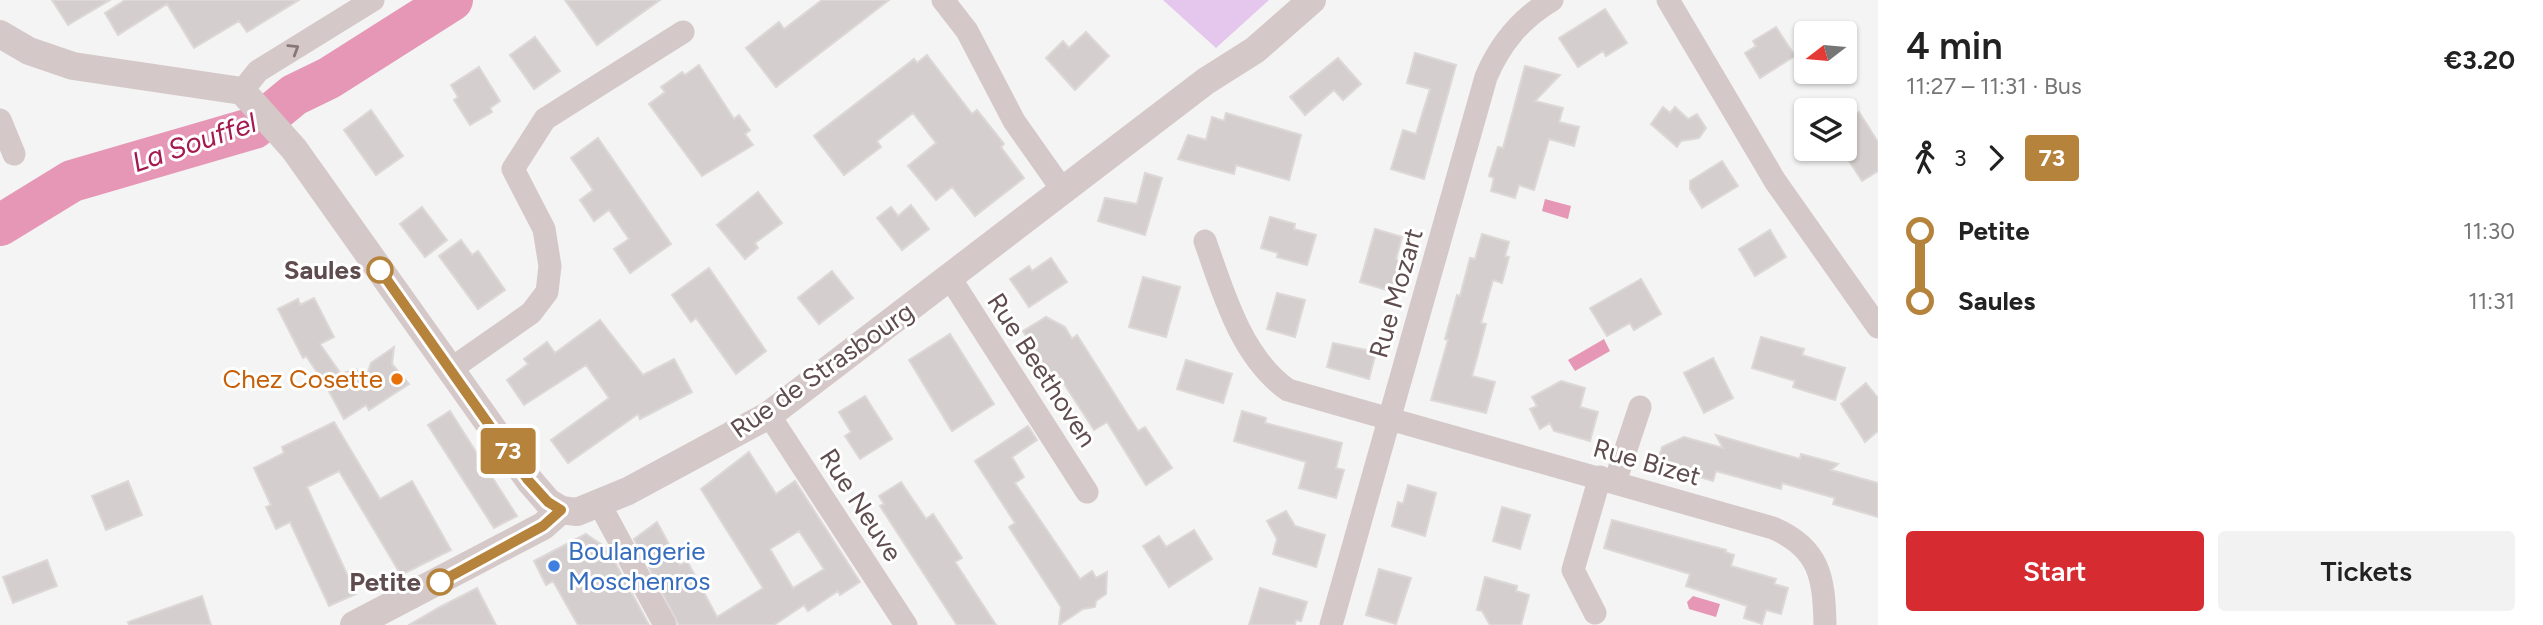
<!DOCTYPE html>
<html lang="en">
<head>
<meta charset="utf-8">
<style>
  body { margin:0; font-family:Figtree,sans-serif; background:#f2f2f2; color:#222; height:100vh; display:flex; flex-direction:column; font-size:26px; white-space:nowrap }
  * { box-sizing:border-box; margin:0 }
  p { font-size:23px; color:#767676 }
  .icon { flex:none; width:38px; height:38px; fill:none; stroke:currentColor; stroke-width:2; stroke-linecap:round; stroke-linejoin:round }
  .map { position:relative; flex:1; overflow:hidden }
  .panel { display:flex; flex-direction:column; background:#fff; width:665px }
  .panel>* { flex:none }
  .badge { padding:0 14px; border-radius:5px; font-size:24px; line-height:46px }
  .needle { width:46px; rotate:254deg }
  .controls { position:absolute; left:1794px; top:21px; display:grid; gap:14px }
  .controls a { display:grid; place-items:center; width:63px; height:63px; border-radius:7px; background:#fff; box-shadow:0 2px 5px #0004; font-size:35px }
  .map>.badge { position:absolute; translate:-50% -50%; box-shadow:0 0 0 4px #fff }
  .legs { display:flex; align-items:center; gap:10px; height:77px; padding:0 28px; font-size:23px }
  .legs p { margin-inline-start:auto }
  .head { display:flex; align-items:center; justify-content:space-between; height:119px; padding:0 28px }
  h1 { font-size:38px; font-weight:600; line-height:52px }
  .button { display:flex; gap:14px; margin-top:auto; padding:14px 28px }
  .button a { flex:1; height:80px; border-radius:7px; background:#d62b30; color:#fff; font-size:28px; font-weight:600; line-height:80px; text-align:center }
  .button a+a { background:#f2f2f2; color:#222 }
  ul { padding:0 28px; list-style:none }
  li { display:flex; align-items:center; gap:24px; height:70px; font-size:26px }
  li i { display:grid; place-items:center; width:10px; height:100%; margin:0 9px; background:currentColor }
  li i::after { content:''; width:18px; height:18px; margin:-9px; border:5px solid; border-radius:50%; background:#fff }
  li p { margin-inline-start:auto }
  li:first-child i { background:linear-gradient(#0000 50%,currentColor 0) }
  li:last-child i { background:linear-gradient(currentColor 50%,#0000 0) }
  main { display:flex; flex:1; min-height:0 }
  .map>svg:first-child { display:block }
  .green { fill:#e5c6ed }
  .water { fill:#e697b5 }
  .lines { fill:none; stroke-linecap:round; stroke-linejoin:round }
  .river { stroke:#e697b5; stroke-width:42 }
  .building { fill:#d4cece; stroke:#ddd8d7; stroke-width:2; fill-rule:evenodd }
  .minor { stroke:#d5c8c9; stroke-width:23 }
  .tertiary { stroke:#d5c8c9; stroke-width:28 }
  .oneway { stroke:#887779 }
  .line-1-casing { stroke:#fff; stroke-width:16 }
  .line-1 { stroke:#b5833c; stroke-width:10 }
  .stop-1-dot { fill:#fff; stroke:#b5833c; stroke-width:3.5 }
  .food-dot { fill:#e8710a; stroke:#fff; stroke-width:2.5 }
  .shop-dot { fill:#3f7fe0; stroke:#fff; stroke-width:2.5 }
  .labels { text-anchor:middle; stroke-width:6; stroke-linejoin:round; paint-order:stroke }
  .stop-label { font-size:26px; font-weight:bold; fill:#5f4c4e; stroke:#fff; text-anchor:end }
  .street-label { font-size:26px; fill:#5f4c4e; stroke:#fff }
  .food-label { font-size:26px; fill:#c56008; stroke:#fff; text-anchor:end }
  .shop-label { font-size:26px; fill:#366cbe; stroke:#fff; text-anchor:start }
  .water-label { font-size:28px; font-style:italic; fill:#a4194e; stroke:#fff }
</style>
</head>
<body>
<main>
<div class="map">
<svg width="1878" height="625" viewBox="0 0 1878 625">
  <rect width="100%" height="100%" fill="#f3f4f3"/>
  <path class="green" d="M1163,0H1269L1216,48Z"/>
  <path class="water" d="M1545,199L1571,206L1568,219L1542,211Z
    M1604,339L1610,351L1575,371L1568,360Z
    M1693,596L1720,604L1716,617L1689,609L1687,602Z"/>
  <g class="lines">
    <path class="river" d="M0,225L72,181L254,128L294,95L329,78L452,0"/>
  </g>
  <path class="building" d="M52,0H110L68,25Z
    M125,0H299L247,32L239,21L194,48L167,4L118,35L105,13Z
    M565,0H660L597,45Z
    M822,0H889L776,87L746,48L779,22L784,29Z
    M1605,9L1627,43L1606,56L1603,51L1578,67L1559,38Z
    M1776,27L1795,56L1760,78L1745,53L1756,46L1753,41Z
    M1086,32L1109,56L1075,90L1046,58L1063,41L1069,48Z
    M535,37L560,71L534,89L510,55Z
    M1415,53L1456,65L1424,179L1391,169L1403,130L1416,134L1430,89L1407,83Z
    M927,55L972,114L977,110L1004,144L1001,147L1024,178L975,216L952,187L936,200L908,166L936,143L913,113L877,141L881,147L844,175L814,136L914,59L917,63Z
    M1338,58L1361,84L1343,100L1334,90L1305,115L1290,97Z
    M699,65L734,119L739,115L750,130L745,134L753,145L702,176L649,104L665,92L661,87L682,72L685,75Z
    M1525,66L1560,75L1535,101L1563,108L1559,122L1579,127L1574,146L1549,139L1534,190L1519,185L1515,198L1491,191L1494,178L1489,176L1498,147L1503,148Z
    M479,67L500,101L490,108L492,112L470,125L454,100L458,97L451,85Z
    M1663,107L1670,113L1675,107L1688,119L1697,114L1706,128L1699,138L1681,141L1677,147L1651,124Z
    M371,110L403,156L376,175L344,130Z
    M1859,112L1878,142V171L1862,181L1844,153V121Z
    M1226,113L1301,135L1289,180L1236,165L1234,174L1178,159L1188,135L1206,140L1212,117L1224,121Z
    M598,138L671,244L630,273L614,249L629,239L609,210L594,221L580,200L593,190L571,158Z
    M1722,161L1738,186L1702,208L1690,189V181Z
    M1145,173L1162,178L1145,235L1098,221L1105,198L1137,204Z
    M758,192L782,223L755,243L758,248L745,259L717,225Z
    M911,205L929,229L902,250L877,218L891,207L898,216Z
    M422,207L447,240L425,257L400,224Z
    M1270,217L1295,224L1294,229L1316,235L1307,265L1277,257L1278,253L1261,248Z
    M1375,229L1402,237L1396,259L1402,261L1393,292L1360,282Z
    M1770,230L1786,257L1755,276L1739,249Z
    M1482,234L1509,242L1505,256L1509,257L1502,283L1493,280L1481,323L1486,324L1472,376L1495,382L1486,413L1431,400L1448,340L1445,339L1457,295L1460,296L1470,258L1475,259Z
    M461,240L472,255L478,251L505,290L478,309L439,256Z
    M1051,258L1067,282L1029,307L1010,279L1029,266L1032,271Z
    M709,268L766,351L736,374L696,318L691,322L672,295Z
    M832,271L853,298L819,324L798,298Z
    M1143,277L1180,287L1166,337L1129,327Z
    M1641,279L1661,314L1634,330L1630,323L1607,336L1590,308Z
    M1277,293L1305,300L1295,337L1267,329Z
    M314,298L334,337L320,344L341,374L356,369L365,381L371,363L394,347L392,364L409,384L369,410L366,405L344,419L325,384L306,356L303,358L278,309L298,299L300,305Z
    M1046,317L1065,327L1072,339L1077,335L1138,431L1145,427L1172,468L1146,485L1107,422L1094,430L1059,376L1053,380L1023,331Z
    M600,320L643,375L674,359L692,392L640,419L638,414L568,463L551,440L609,398L586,365L524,405L507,380L528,364L524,359L547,342L555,353Z
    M950,334L994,404L952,431L909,360Z
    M1761,337L1804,349L1802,355L1845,368L1835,400L1793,387L1795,381L1752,368Z
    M1333,343L1376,352L1369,379L1327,367Z
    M1713,358L1733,398L1704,413L1684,373Z
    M1186,360L1232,374L1223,403L1177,389Z
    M1561,381L1585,388L1580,407L1598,412L1590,441L1554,431L1550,423L1540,429L1530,409L1537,406L1532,397Z
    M1866,383L1878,398V431L1865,442L1841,404Z
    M865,396L892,439L860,459L845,436L851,432L839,412Z
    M450,411L517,516L494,528L428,425Z
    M1242,411L1266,418L1265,423L1342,443L1336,468L1344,470L1336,498L1299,488L1306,462L1234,441Z
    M334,422L380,499L412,481L451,550L401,575L339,471L307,487L356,594L329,606L290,522L276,529L266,507L271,505L254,468L284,453L282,447Z
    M1028,426L1037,440L1012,457L1024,477L1015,483L1080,579L1092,571L1096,578L1107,572L1106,594L1096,601L1095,607L1083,609L1059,625L1061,607L1009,527L1015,523L975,461Z
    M1716,435L1800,459L1801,454L1838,464L1831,470L1878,483V517L1833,504L1835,498L1782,483L1781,489L1716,471L1713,481L1670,468L1671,465L1658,461L1662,447L1684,437L1723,448Z
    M749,452L776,494L795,481L860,582L840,595L838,591L808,611L804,605L774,625H679L634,539L657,522L680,565L687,561L717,617L763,588L701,489ZM799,531L824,569L793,588L770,549Z
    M128,481L142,515L106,530L92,496Z
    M901,482L926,519L933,514L962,558L955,562L996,625H957L880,506L884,504L879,496Z
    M1408,485L1436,493L1425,536L1392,526L1398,502L1403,504Z
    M1502,507L1530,515L1520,549L1493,541Z
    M1286,511L1295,526L1325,535L1316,567L1273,554L1277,539L1267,521Z
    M1612,520L1726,550L1725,552L1734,555L1731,566L1776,579L1774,584L1788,588L1781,614L1766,610L1762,624L1744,618L1747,606L1686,586L1690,574L1604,548Z
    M1194,530L1212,559L1169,587L1143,546L1159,536L1166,547Z
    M586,534L608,549L649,625H578L553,581L546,585L534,561Z
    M47,560L57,586L13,603L3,577Z
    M1379,569L1411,578L1396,624L1366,615Z
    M1485,577L1517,586L1516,591L1529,595L1521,625H1490L1482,611L1477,610Z
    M477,588L496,625H409L440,607Z
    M1260,588L1307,602L1301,621L1296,620L1295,625H1249Z
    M202,596L211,625H129L128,622Z"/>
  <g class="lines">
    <path class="minor" d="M943,0L967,31L1014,121L1064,192
      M1668,0L1775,181L1878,327
      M242,91L258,71L373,0
      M0,120L14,154
      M1205,241C1223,292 1241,357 1288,390L1773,528C1820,548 1824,578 1825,625
      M950,278L1087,492
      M451,369L531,313L547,292L550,266L544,229L513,169L545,119L683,32
      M769,415L906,625
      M1615,482L1640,407
      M600,505L665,625
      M1595,613L1573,570L1600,477
      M1331,625L1486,77C1500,44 1520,19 1552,0"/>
    <path class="tertiary" d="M0,34L29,51L73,66L242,91L294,149L529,480L548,502L561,510L577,512L628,491L769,415L1206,81L1255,50L1312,0
      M354,625L543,526L561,510"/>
  </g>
  <defs><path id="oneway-chevron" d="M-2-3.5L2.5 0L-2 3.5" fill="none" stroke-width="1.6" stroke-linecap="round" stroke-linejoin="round" transform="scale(1.75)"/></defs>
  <use class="oneway" href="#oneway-chevron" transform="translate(294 49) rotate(-32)"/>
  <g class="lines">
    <defs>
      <path id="line-1" d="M380,270L528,480L548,502L561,510L543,526L440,582"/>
    </defs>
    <use href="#line-1" class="line-1-casing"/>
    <use href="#line-1" class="line-1"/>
  </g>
  <g class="stop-1-dot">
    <circle cx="380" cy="270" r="12"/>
    <circle cx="440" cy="582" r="12"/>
  </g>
  <circle class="food-dot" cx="397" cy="379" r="7"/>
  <circle class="shop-dot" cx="554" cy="566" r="7"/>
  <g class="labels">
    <g class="stop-label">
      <text x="361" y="279">Saules</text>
      <text x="421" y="591">Petite</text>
    </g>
    <g class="street-label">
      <text transform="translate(1396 293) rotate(-74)" y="9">Rue Mozart</text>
      <text transform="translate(822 370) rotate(-35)" y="9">Rue de Strasbourg</text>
      <text transform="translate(1042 370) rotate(57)" y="9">Rue Beethoven</text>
      <text transform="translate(1647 462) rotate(16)" y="9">Rue Bizet</text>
      <text transform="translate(861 505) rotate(57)" y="9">Rue Neuve</text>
    </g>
    <g class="food-label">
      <text x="383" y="388">Chez Cosette</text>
    </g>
    <g class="shop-label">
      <text x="568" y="560">Boulangerie<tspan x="568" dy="30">Moschenros</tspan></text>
    </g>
    <g class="water-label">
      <text transform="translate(194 142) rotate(-19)" y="10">La Souffel</text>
    </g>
  </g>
</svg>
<div class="controls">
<a><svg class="needle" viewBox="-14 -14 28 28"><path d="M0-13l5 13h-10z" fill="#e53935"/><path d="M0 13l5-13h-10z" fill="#767676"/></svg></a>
<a><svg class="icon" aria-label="layers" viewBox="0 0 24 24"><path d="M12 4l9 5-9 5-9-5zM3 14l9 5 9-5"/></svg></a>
</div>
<b class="badge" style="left:508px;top:451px;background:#b5833c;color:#fff">73</b>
</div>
<section class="panel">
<div class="head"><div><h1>4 min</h1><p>11:27 – 11:31 · Bus</p></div><b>€3.20</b></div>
<div class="legs"><svg class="icon" aria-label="walk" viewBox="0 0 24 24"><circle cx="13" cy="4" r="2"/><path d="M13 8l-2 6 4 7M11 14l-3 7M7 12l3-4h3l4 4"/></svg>3<svg class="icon" aria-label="forward" viewBox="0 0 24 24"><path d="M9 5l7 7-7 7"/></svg><b class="badge" style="background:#b5833c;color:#fff">73</b></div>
<ul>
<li><i style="color:#b5833c"></i><b>Petite</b><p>11:30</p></li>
<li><i style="color:#b5833c"></i><b>Saules</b><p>11:31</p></li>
</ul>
<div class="button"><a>Start</a><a>Tickets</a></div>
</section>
</main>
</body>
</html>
